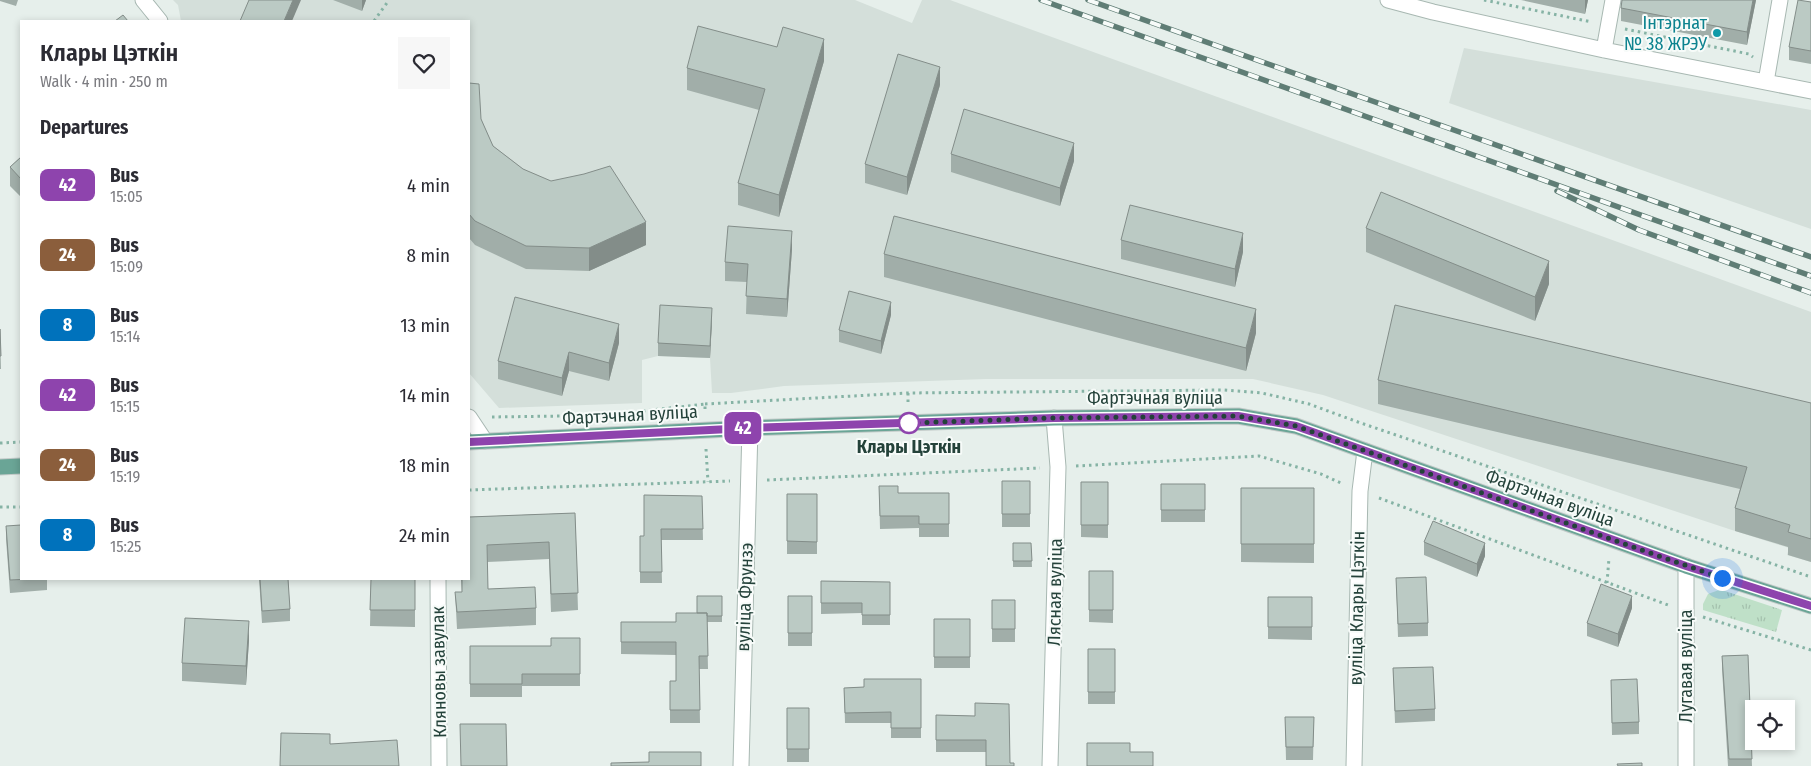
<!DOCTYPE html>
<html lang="en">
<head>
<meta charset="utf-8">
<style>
  body { margin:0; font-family:"Fira Sans Condensed",sans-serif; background:#f7f7f7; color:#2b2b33; height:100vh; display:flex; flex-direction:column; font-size:19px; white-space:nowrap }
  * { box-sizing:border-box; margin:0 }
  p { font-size:16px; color:#7c7c81 }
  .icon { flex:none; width:28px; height:28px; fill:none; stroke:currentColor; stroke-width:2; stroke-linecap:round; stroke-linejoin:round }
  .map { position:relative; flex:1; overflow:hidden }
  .drawer { position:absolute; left:20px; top:20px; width:450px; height:560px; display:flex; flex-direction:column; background:#fff; border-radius:0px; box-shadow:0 2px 8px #0003 }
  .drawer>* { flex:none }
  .badge { padding:0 10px; border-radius:8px; font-size:18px; line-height:32px }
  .tools { position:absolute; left:1745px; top:700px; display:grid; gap:10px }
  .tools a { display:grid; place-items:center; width:50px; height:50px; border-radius:0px; background:#fff; box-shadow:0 2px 8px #0003; font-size:25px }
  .you { position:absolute; width:25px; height:25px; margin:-12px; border:4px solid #fff; border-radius:50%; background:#1a73e8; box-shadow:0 0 0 8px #1a73e833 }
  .map>.badge { position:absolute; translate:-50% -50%; box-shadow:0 0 0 2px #fff }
  h2 { padding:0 20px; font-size:19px; line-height:45px }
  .round { display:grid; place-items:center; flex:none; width:52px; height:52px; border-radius:0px; background:#f7f7f7 }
  .head { display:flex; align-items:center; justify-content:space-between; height:85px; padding:0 20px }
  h1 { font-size:24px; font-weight:600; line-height:38px }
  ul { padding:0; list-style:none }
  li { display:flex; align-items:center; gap:15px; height:70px; padding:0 20px }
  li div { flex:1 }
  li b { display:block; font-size:19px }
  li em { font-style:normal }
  li .badge { min-width:55px; font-weight:700; text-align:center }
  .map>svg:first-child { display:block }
  .built { fill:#d4dfda }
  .grass { fill:url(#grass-tufts) }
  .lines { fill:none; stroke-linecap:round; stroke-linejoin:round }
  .minor-casing { stroke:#a8b8b2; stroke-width:17 }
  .major-casing { stroke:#c2cac8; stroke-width:17 }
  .path { stroke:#86b3a5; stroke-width:3; stroke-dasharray:2.5 4; stroke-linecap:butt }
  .minor { stroke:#fff; stroke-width:15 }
  .major { stroke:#6aa596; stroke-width:15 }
  .rail-casing { stroke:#5f7d75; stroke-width:5.5 }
  .rail { stroke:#f7fbf9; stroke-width:4; stroke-dasharray:11; stroke-linecap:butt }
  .wall { fill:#a1aea9 }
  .shaded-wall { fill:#838d89 }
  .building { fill:#bbcac4; stroke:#838d89 }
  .line-casing { stroke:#fff; stroke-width:11 }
  .line { stroke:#8e44ad; stroke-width:8 }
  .walk { stroke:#24423a; stroke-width:5; stroke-dasharray:0 9 }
  .culture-dot { fill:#0f9aa8; stroke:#f7fbf9; stroke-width:2 }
  .stop-dot { fill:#fff; stroke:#8e44ad; stroke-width:2.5 }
  .labels { text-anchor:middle; stroke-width:4; stroke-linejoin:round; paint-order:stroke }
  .culture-label { font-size:18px; fill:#0d838f; stroke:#f7fbf9; text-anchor:end }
  .street-label { font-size:18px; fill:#24423a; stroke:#f7fbf9 }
  .stop-label { font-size:18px; font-weight:bold; fill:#24423a; stroke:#f7fbf9 }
</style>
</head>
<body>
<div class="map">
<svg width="1811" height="766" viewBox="0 0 1811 766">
  <defs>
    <pattern id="grass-tufts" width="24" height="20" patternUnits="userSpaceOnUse" patternTransform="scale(1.25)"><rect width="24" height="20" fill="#bfe0c8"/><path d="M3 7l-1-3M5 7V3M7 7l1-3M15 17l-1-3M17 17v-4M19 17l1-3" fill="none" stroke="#a4c1ad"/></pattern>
  </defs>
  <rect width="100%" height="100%" fill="#e6efeb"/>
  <path class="built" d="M173,0H855L912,23L922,0H950L1811,312V562L1787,555L1789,548L1735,531L1323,395L1253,379H986L784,386L731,393H712L710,358L658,356L642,360V403L499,408L469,373V21H181L178,5Z
    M1464,48L1811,110V229L1449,103Z"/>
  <path class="grass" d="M1719,590L1725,591L1782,610L1776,632L1703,610V604L1708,594Z"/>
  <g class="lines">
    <defs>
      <path id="minor" d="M143,0L160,21
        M1388,0L1433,12L1604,50L1811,91
        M1604,50L1613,0
        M1766,82L1780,0
        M469,417L485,441
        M1686,566V766
        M438,579L439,766
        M741,766L750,428
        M1050,766L1058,467L1054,418
        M1354,766L1360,491L1365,451"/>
      <path id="major" d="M469,442L750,428L1054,418L1238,416L1296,426L1686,566L1811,606
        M0,467L21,466"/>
    </defs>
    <use href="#minor" class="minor-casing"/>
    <use href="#major" class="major-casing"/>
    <path class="path" d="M1484,0L1592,22
      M374,21L389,0
      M1625,29L1749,54L1753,57
      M908,393V404
      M705,404L908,393L1224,390L1262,393L1309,404L1358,422L1811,577
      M617,414L705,404V412
      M492,417L563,416
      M0,443L21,442
      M706,449L708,482
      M1076,466L1259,456L1321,474L1343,484
      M767,480L1040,468
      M469,490L730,481
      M1379,498L1668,605
      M0,507H21
      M1607,583L1609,558
      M1703,617L1811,650"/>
    <use href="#minor" class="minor"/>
    <use href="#major" class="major"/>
    <defs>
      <path id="rail" d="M1041,0L1811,276
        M1088,0L1811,257
        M1557,191L1639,230L1811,293"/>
    </defs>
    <use href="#rail" class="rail-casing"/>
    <use href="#rail" class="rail"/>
  </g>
  <path class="wall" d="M0,0H18L16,6L0,1Z
    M333,0H366L362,11Z
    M1521,0H1588L1585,14Z
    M1622,0H1756L1747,45L1621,21V8Z
    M1811,2V64L1789,60V47Z
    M824,61L779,217L738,205V183L759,110L687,90V68Z
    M469,83L481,119L493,146L523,169L646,245L589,271L526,269L475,245L469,238Z
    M940,85L907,195L865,183V164Z
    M951,154L1074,161L1060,206L951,172Z
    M21,157V197L10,186V167Z
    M1366,228L1549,284L1535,321L1366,252Z
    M1121,240L1243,252L1235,287L1121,259Z
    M792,249L787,317L746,314L747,282L725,281V262Z
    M884,254L1256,333L1246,371L884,277Z
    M891,315L881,354L839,342V330Z
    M712,320L710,358L658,356V343Z
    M0,329L1,369H0Z
    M619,343L609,381L569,371L562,396L498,379V361Z
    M1378,380L1811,403V562L1788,555V547L1735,531V508L1740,489L1378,404Z
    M1002,481H1030V527H1002Z
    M1081,482H1108V538L1081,537Z
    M1161,484H1205V522H1161Z
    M879,486L898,493H949V537H919V528L880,529Z
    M1241,488H1314V563L1241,562Z
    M787,494H817V554H787Z
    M702,496L703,540H661L662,583H640V536H644Z
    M575,513L578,610L551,612L549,559L487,562L488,589L536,608V625L457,629L455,592H462L461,579H469V517Z
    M6,526L21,579H47V590L10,593L6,539Z
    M1424,542L1485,556L1477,577L1424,555Z
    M1013,543H1031L1032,567H1013Z
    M1089,571H1113V623L1089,622Z
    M1396,578L1428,623V636L1398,637Z
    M259,579H288L290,609V621L262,623Z
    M371,579H415V627L370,626Z
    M821,581L890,582V625H862V613L821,614Z
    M722,596V622H707L708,669H699L700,723H670V681H676V655L621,654V622H676L697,613Z
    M788,596H812V646H788Z
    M1268,597H1312V640L1268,639Z
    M992,600H1015V642H992Z
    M1632,608L1618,647L1587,636V623Z
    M934,619H970V668H934Z
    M580,638V686H522V697H470V646H551Z
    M249,640L246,685L182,681V663Z
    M1088,649H1115V704H1088Z
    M1748,655L1752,766H1728L1722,669V656Z
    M1393,668L1435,709V721L1395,723Z
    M921,679V738H891V723H845L844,688L864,687Z
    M1611,680L1639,722V734L1612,735Z
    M787,708H809V762H787Z
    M936,715L975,716L1010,763L1014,766L986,752H936Z
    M1285,717H1314L1313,760H1286Z"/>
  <path class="shaded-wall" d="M293,0H301L292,21H284Z
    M362,0H366L362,11Z
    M1585,0H1588L1585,14Z
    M1753,0H1756L1747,45V32Z
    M824,39V61L779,217V195Z
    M940,67V85L907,195V177Z
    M1074,143V161L1060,206V188Z
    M646,222V245L589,271V248Z
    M792,231V249L787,317V299Z
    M1243,233V252L1235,287V269Z
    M1549,261V284L1535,321V297Z
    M891,302V315L881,354V341Z
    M712,308V320L710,358V346Z
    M1256,309V333L1246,371V348Z
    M619,324V343L609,381V363Z
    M569,352V371L562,396V378Z
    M1485,543V556L1477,577V564Z
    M1632,596V608L1618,647V634Z
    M249,621V640L246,685V666Z"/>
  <path class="building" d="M249,0H293L284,21H240Z
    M1622,0H1753L1747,32L1621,8Z
    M1798,0L1811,2V51L1789,47Z
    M123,15L128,21H115Z
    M698,26L777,47L783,27L824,39L779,195L738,183L765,89L687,68Z
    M898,54L940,67L907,177L865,164Z
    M469,83L479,84L481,119L493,146L523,169L551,181L584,174L610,166L646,222L589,248L526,246L475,221L469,214Z
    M964,109L1074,143L1060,188L951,154Z
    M21,157V179L10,167Z
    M1381,192L1549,261L1535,297L1366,228Z
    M1130,205L1243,233L1235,269L1121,240Z
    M894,216L1256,309L1246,348L884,254Z
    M728,226L792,231L787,299L746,296L748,264L725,262Z
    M849,291L891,302L881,341L839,330Z
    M515,297L619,324L609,363L569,352L562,378L498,361Z
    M660,305L712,308L710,346L658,343Z
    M1395,305L1811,403V539L1788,532L1790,525L1735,508L1747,467L1378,380Z
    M0,329L1,356H0Z
    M1002,481H1030V514H1002Z
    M1081,482H1108V525H1081Z
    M1161,484H1205V510H1161Z
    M879,486H898V493H949V524H919V516H880Z
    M1241,488H1314V544H1241Z
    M787,494H817V542L787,541Z
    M644,495L702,496L703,529H661L662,572H640V536H644Z
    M575,513L578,593L551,594L549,542L487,545L488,589L535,587L536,608L457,612L455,592H462V579H469V517Z
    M1433,521L1485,543L1477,564L1424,542Z
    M21,525V579H31L10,580L6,526Z
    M1013,543H1031L1032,561H1013Z
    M1089,571H1113V610H1089Z
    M1426,577L1428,623L1398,624L1396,578Z
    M260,579H288L290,609L262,611Z
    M371,579H415V610H370Z
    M821,581L890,582V615H862V603H821Z
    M1601,584L1632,596L1618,634L1587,623Z
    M697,596H722V616H707V613H697Z
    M788,596H812V633H788Z
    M1268,597H1312V627H1268Z
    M992,600H1015V629H992Z
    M676,613H707L708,656H699L700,710H670V681H676V642H621V622H676Z
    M185,618L249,621L246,666L182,663Z
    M934,619H970V657H934Z
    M551,638H580V674H522V684H470V646H551Z
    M1088,649H1115V692H1088Z
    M1748,655L1752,759H1729L1722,656Z
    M1433,667L1435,709L1395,711L1393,668Z
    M864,679H921V728H891V712L845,713L844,688L864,687Z
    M1637,679L1639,722L1612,723L1611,680Z
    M975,703L1009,704L1010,763H1014V766H986V740H936V715L975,716Z
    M787,708H809V749H787Z
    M1285,717H1314L1313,747H1286Z
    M460,724H506L507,766H461Z
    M281,733L330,734V744L397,740L399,766H280Z
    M1087,743H1130V752H1153V766H1087Z
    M649,752H701V766H611V763L649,762Z
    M1642,763V766H1618L1617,764Z"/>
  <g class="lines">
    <defs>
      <path id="line" d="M469,442L750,428L1054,418L1238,416L1296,426L1686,566L1811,606"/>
    </defs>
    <use href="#line" class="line-casing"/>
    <use href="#line" class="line"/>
    <path class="walk" d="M909,423L1054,418L1238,416L1296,426L1630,546L1722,578"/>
  </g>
  <circle class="culture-dot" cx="1717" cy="33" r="5"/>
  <circle class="stop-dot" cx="909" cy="423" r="10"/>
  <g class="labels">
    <g class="culture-label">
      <text x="1707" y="29">Інтэрнат<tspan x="1707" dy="21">№ 38 ЖРЭУ</tspan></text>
    </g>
    <g class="street-label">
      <text x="1155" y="404">Фартэчная вуліца</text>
      <text transform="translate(630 415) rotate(-3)" y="6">Фартэчная вуліца</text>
      <text transform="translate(1550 498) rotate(20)" y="6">Фартэчная вуліца</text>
      <text transform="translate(1055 592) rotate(-89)" y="6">Лясная вуліца</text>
      <text transform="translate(745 597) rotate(-88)" y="6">вуліца Фрунзэ</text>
      <text transform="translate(1357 608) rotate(-89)" y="6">вуліца Клары Цэткін</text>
      <text transform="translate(1686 666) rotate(-90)" y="6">Лугавая вуліца</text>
      <text transform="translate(439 672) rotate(-91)" y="6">Кляновы завулак</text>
    </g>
    <g class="stop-label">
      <text x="909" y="453">Клары Цэткін</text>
    </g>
  </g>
</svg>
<div class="tools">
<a><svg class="icon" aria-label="locate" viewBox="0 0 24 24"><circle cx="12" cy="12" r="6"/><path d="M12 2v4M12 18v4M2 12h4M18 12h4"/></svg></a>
</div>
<div class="you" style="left:1722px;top:578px"></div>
<b class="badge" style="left:743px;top:428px;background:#8e44ad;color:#fff">42</b>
<section class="drawer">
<div class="head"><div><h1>Клары Цэткін</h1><p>Walk · 4 min · 250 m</p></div><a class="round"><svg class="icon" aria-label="heart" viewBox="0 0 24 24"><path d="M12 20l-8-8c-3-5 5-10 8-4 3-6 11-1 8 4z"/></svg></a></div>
<h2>Departures</h2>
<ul>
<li><span class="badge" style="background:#8e44ad;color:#fff">42</span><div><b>Bus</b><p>15:05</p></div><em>4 min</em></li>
<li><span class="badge" style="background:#8b5e3c;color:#fff">24</span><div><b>Bus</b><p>15:09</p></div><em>8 min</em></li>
<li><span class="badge" style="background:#0072bc;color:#fff">8</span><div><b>Bus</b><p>15:14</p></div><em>13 min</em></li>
<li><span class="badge" style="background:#8e44ad;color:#fff">42</span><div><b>Bus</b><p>15:15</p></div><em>14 min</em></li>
<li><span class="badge" style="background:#8b5e3c;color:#fff">24</span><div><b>Bus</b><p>15:19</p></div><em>18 min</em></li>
<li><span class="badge" style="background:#0072bc;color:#fff">8</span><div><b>Bus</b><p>15:25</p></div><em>24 min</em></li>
</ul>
</section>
</div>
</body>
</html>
